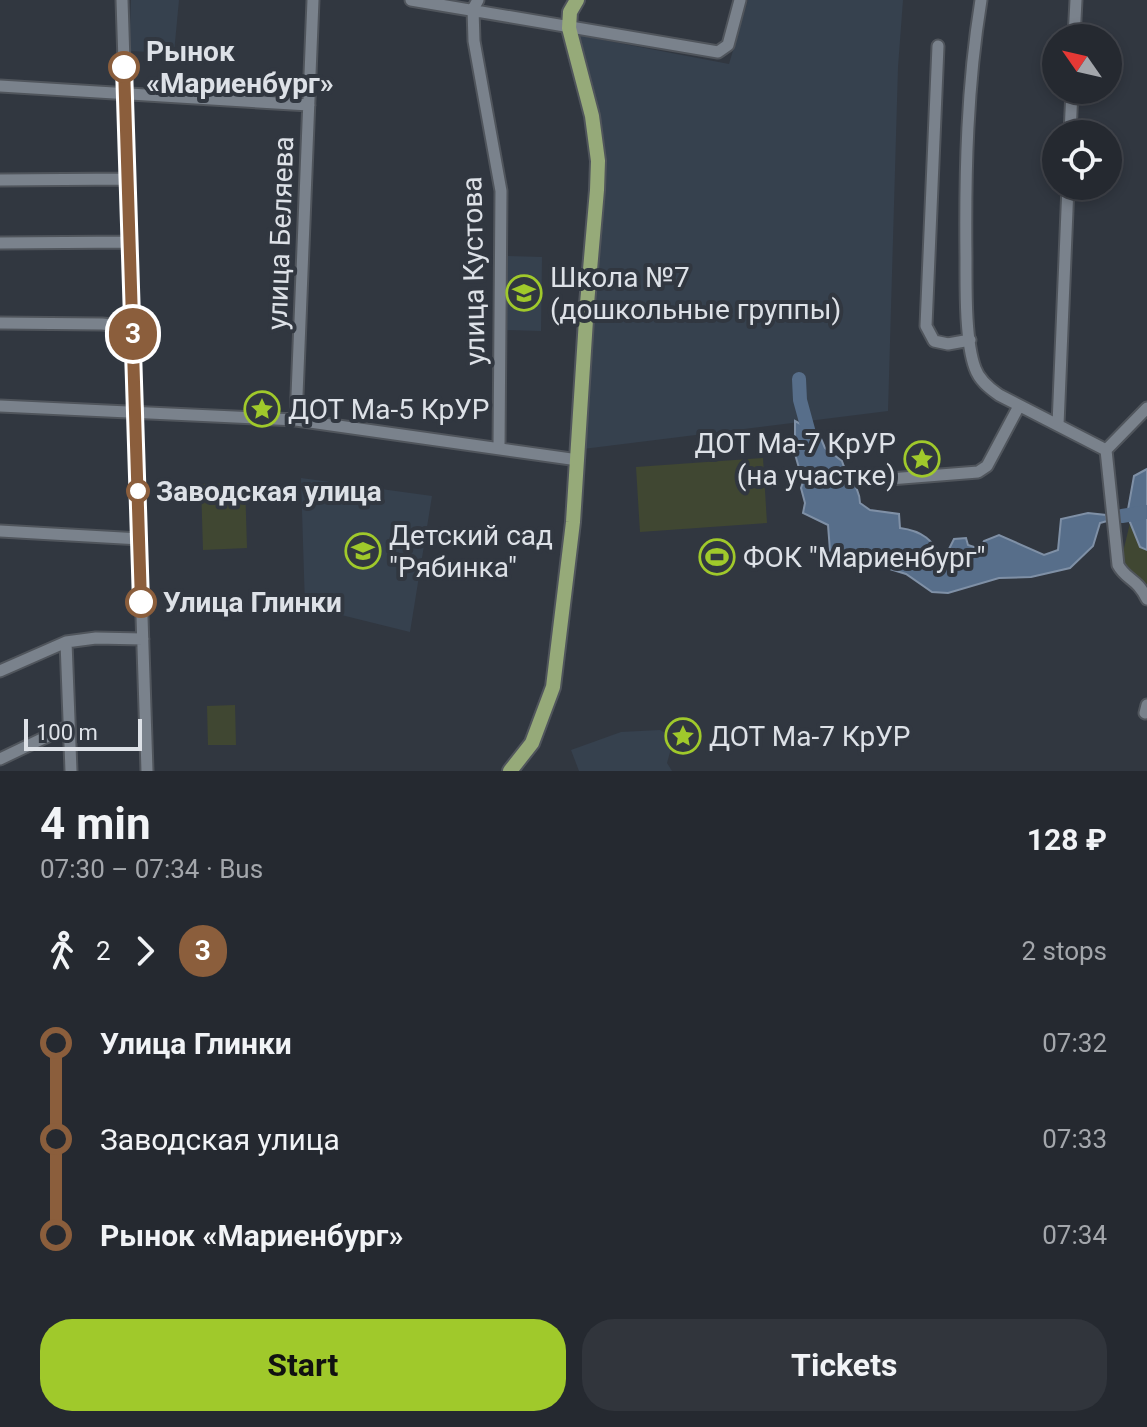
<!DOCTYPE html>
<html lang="en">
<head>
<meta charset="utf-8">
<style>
  body { margin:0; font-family:Roboto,sans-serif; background:#31353c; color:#f1f3f6; height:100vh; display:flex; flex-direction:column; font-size:30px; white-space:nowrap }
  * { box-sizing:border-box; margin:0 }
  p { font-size:26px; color:#a3a6ab }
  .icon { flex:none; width:44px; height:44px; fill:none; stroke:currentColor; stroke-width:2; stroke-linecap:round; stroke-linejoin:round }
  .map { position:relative; height:771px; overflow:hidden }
  .details { display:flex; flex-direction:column; background:#252930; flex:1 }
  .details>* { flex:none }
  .badge { padding:0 16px; border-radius:26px; font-size:28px; line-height:52px }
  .needle { width:52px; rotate:304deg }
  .controls { position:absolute; left:1042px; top:24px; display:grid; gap:16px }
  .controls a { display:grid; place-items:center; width:80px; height:80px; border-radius:50%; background:#252930; box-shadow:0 4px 12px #0003,0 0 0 2px #42454c; font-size:40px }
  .scale { position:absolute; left:24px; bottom:20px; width:118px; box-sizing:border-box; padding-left:8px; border:4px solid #dde1e7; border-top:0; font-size:22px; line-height:28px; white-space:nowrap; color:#dde1e7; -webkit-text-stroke:6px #313740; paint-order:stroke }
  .map>.badge { position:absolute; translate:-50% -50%; box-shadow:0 0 0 4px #fff }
  .legs { display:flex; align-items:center; gap:12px; height:88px; padding:0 40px; font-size:26px }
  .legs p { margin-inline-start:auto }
  .overview { display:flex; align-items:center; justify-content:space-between; height:136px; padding:0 40px }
  h1 { font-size:44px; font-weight:700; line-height:60px }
  .primary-button { display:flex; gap:16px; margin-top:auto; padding:16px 40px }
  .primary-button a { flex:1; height:92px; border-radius:32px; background:#a0c92b; color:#111; font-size:32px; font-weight:700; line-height:92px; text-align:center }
  .primary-button a+a { background:#31353c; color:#f1f3f6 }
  ul { padding:0 40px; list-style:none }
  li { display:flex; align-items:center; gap:28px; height:96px; font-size:30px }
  li i { display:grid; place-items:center; width:12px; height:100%; margin:0 10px; background:currentColor }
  li i::after { content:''; width:20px; height:20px; margin:-10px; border:6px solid; border-radius:50%; background:#252930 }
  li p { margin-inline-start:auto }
  li:first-child i { background:linear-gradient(#0000 50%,currentColor 0) }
  li:last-child i { background:linear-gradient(currentColor 50%,#0000 0) }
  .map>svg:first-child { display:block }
  .built { fill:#36414e }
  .green { fill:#404732 }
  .water { fill:#576e8a; stroke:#7f90a6; stroke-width:2 }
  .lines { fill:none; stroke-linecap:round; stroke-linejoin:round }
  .river { stroke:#576e8a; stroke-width:14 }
  .minor-casing { stroke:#50555c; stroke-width:15 }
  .major-casing { stroke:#50555c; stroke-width:18 }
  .minor { stroke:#7a828c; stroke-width:11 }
  .major { stroke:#96aa79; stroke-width:14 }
  .line-1-casing { stroke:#fff; stroke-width:18 }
  .line-1 { stroke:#8b5e3c; stroke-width:12 }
  .stop-1-dot { fill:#fff; stroke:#8b5e3c; stroke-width:4 }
  .labels { text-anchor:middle; stroke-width:8; stroke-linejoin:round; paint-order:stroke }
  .stop-label { font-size:28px; font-weight:bold; fill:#dde1e7; stroke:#313740; text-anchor:start }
  .street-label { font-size:28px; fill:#dde1e7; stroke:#313740 }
  .poi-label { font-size:28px; fill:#dde1e7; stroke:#313740; text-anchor:start }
</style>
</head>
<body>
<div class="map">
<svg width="1147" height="771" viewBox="0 0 1147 771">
  <rect width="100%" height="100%" fill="#313740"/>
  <path class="built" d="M131,0H179L174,53L129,51Z
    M748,0H903L898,67L888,411L583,449L602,213L604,163L577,35L729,64Z
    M507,256L542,257L541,331L505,330Z
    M301,478L432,496L410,632L305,606Z
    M660,730L674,738L667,763L672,771H579L571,750L621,732Z"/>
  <path class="green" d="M763,458L767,523L640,532L636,467Z
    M245,483L247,548L203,550L201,484Z
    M1130,523L1140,547L1147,550V599L1119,569Z
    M235,705L236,745H208L207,706Z"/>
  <path class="water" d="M795,421L819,434L825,448L842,461C846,477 860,486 860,503L870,510L899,514L900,528C923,531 932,540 944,559L954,539L966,538L968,545L980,549L984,541L999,535L1044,555L1058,550L1061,519L1088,513L1106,515L1107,521L1100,523L1093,546L1070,568L1031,577L999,578L948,593L932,592L906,574L877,565L867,556L851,559L842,552L838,553L831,561H826L830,551L828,525L803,513L805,503L801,488L803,482L795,454Z
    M1147,469V550L1140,547L1127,515L1134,476Z"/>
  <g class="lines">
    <path class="river" d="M799,379L800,400L812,444
      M1122,516L1147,512"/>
    <defs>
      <path id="minor" d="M122,0L147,771
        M411,0L718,52L728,45L740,0
        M478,0L473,9L474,41L501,191L499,448
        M981,0C967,86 965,171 966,258C966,287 965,341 975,368C979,380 989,388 999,395L1106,450
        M1074,38L1076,0
        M938,46L926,326L934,341L948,344L970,340
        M0,86L309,105
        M1070,134L1072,90
        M0,180L128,179
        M0,243L130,242
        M0,323L102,324L133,327
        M0,406L296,420L578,460
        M296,420L313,0
        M1058,425L1068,186
        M1106,450L1118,565C1126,580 1137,578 1147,599
        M1106,450L1147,408
        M877,480L978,472L987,466L1019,406
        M0,531L140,539
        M66,642L71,771
        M0,671L66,642L96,638L143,639
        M1145,713L1147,705
        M0,759L69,726"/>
      <path id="major" d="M510,771L532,743L553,687L573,522L587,304L597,190L598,161L592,116L569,28L570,12L577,0"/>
    </defs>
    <use href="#minor" class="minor-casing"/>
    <use href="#major" class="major-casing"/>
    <use href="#minor" class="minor"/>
    <use href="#major" class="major"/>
  </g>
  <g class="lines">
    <defs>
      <path id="line-1" d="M124,67L141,602"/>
    </defs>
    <use href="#line-1" class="line-1-casing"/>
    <use href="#line-1" class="line-1"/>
  </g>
  <defs>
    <symbol id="school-ring" viewBox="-11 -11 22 22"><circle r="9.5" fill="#313740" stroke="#a0c92b" stroke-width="1.5"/><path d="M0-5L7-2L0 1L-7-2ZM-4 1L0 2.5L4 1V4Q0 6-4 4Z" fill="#a0c92b"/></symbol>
    <symbol id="sight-ring" viewBox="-11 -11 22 22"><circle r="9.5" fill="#313740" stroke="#a0c92b" stroke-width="1.5"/><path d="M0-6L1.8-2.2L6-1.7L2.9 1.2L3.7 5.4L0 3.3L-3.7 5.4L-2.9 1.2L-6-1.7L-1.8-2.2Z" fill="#a0c92b"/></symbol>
    <symbol id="stadium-ring" viewBox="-11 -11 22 22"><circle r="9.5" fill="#313740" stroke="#a0c92b" stroke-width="1.5"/><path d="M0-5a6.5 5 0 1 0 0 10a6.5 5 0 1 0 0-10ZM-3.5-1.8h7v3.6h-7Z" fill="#a0c92b"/></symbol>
  </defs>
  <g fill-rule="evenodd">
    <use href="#school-ring" x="504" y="273" width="40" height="40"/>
    <use href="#sight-ring" x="242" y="389" width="40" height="40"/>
    <use href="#sight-ring" x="902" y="439" width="40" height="40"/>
    <use href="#school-ring" x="343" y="531" width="40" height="40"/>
    <use href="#stadium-ring" x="697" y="537" width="40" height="40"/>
    <use href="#sight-ring" x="663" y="716" width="40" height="40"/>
  </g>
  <g class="stop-1-dot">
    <circle cx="124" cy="67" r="14"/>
    <circle cx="138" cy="491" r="10"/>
    <circle cx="141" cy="602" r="14"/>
  </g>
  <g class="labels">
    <g class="stop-label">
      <text x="146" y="61">Рынок<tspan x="146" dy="32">«Мариенбург»</tspan></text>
      <text x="156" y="501">Заводская улица</text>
      <text x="163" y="612">Улица Глинки</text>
    </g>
    <g class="street-label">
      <text transform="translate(280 233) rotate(-88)" y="10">улица Беляева</text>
      <text transform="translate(473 271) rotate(-91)" y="10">улица Кустова</text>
    </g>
    <g class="poi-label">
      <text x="550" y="287">Школа №7<tspan x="550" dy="32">(дошкольные группы)</tspan></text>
      <text x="288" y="419">ДОТ Ма-5 КрУР</text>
      <text x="896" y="453" text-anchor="end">ДОТ Ма-7 КрУР<tspan x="896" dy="32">(на участке)</tspan></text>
      <text x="389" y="545">Детский сад<tspan x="389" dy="32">"Рябинка"</tspan></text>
      <text x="743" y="567">ФОК "Мариенбург"</text>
      <text x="709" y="746">ДОТ Ма-7 КрУР</text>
    </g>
  </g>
</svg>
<div class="controls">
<a><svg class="needle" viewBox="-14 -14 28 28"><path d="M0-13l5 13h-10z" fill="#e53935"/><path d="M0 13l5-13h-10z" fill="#a3a6ab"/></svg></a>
<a><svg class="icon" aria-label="locate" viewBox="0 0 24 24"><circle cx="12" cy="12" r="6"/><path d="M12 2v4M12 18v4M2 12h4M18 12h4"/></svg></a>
</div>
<div class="scale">100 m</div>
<b class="badge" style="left:133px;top:334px;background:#8b5e3c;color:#fff">3</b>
</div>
<section class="details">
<div class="overview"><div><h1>4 min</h1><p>07:30 – 07:34 · Bus</p></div><b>128 ₽</b></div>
<div class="legs"><svg class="icon" aria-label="walk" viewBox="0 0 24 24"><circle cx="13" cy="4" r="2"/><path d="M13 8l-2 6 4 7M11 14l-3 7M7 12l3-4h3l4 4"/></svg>2<svg class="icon" aria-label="forward" viewBox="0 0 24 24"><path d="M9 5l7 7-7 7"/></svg><b class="badge" style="background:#8b5e3c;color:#fff">3</b><p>2 stops</p></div>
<ul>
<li><i style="color:#8b5e3c"></i><b>Улица Глинки</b><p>07:32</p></li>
<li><i style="color:#8b5e3c"></i><span>Заводская улица</span><p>07:33</p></li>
<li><i style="color:#8b5e3c"></i><b>Рынок «Мариенбург»</b><p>07:34</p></li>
</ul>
<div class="primary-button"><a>Start</a><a>Tickets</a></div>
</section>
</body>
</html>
